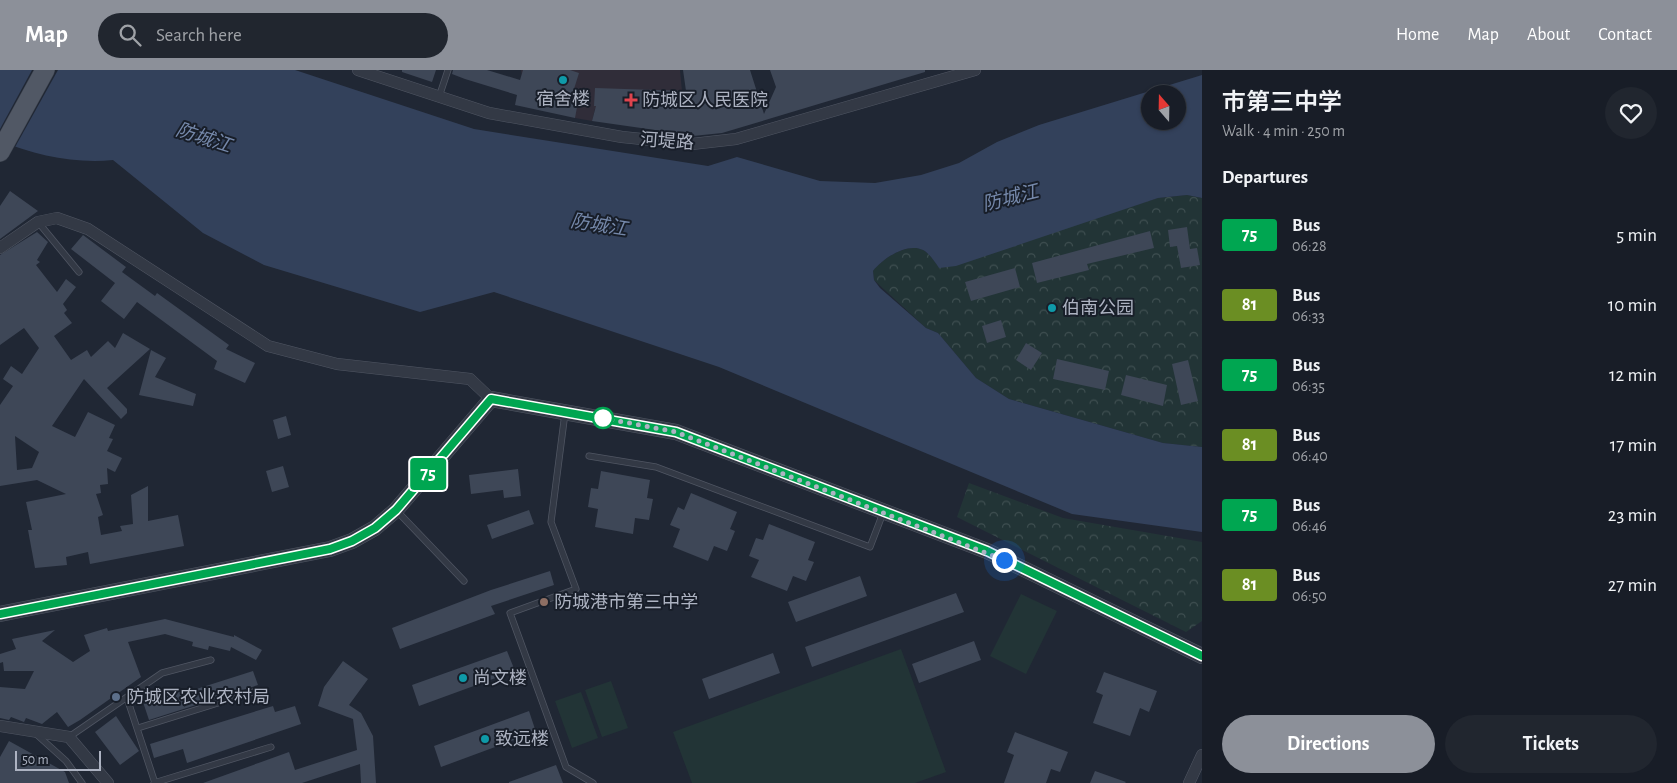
<!DOCTYPE html>
<html lang="en">
<head>
<meta charset="utf-8">
<style>
  body { margin:0; font-family:"Alegreya Sans","Noto Sans SC",sans-serif; background:#21262f; color:#f1f3f6; height:100vh; display:flex; flex-direction:column; font-size:19px; white-space:nowrap }
  * { box-sizing:border-box; margin:0 }
  p { font-size:16px; color:#9fa2a7 }
  .icon { flex:none; width:28px; height:28px; fill:none; stroke:currentColor; stroke-width:2; stroke-linecap:round; stroke-linejoin:round }
  .map { position:relative; flex:1; overflow:hidden }
  .panel { display:flex; flex-direction:column; background:#181d27; width:475px }
  .panel>* { flex:none }
  .badge { padding:0 10px; border-radius:4px; font-size:18px; line-height:32px }
  .needle { width:32px; rotate:340deg }
  .buttons { position:absolute; left:1141px; top:15px; display:grid; gap:10px }
  .buttons a { display:grid; place-items:center; width:45px; height:45px; border-radius:50%; background:#181d27; box-shadow:0 1px 4px #0004,0 0 0 1px #363b44; font-size:25px }
  .scale { position:absolute; left:15px; bottom:12px; width:86px; box-sizing:border-box; padding-left:5px; border:2px solid #adb3c2; border-top:0; font-size:14px; line-height:18px; white-space:nowrap; color:#adb3c2; -webkit-text-stroke:4px #181e29; paint-order:stroke }
  .you { position:absolute; width:25px; height:25px; margin:-12px; border:4px solid #fff; border-radius:50%; background:#1a73e8; box-shadow:0 0 0 8px #1a73e833 }
  .map>.badge { position:absolute; translate:-50% -50%; box-shadow:0 0 0 2px #fff }
  h2 { padding:0 20px; font-size:19px; line-height:45px }
  .round { display:grid; place-items:center; flex:none; width:52px; height:52px; border-radius:26px; background:#21262f }
  .summary { display:flex; align-items:center; justify-content:space-between; height:85px; padding:0 20px }
  h1 { font-size:24px; font-weight:600; line-height:38px }
  .cta { display:flex; gap:10px; margin-top:auto; padding:10px 20px }
  .cta a { flex:1; height:58px; border-radius:30px; background:#8c9099; color:#fff; font-size:20px; font-weight:600; line-height:58px; text-align:center }
  .cta a+a { background:#21262f; color:#f1f3f6 }
  ul { padding:0; list-style:none }
  li { display:flex; align-items:center; gap:15px; height:70px; padding:0 20px }
  li div { flex:1 }
  li b { display:block; font-size:19px }
  li em { font-style:normal }
  li .badge { min-width:55px; font-weight:700; text-align:center }
  header { display:flex; align-items:center; gap:30px; box-sizing:border-box; height:70px; padding:0 25px; background:#8c9099; color:#fff }
  header strong { font-size:24px }
  nav { display:flex; gap:28px; margin-inline-start:auto; font-size:18px }
  .search { width:350px; height:45px; background:#21262f; display:flex; align-items:center; gap:12px; box-sizing:border-box; padding:0 18px; border-radius:28px; color:#9fa2a7; font-size:19px }
  main { display:flex; flex:1; min-height:0 }
  .map>svg:first-child { display:block }
  .medical { fill:#302d39 }
  .forest { fill:url(#forest-crowns) }
  .garden { fill:#223436 }
  .water { fill:#33415b; fill-rule:evenodd }
  .pier { fill:#202734 }
  .building { fill:#3e4757; fill-rule:evenodd }
  .lines { fill:none; stroke-linecap:round; stroke-linejoin:round }
  .service-casing { stroke:#505663; stroke-width:7 }
  .minor-casing { stroke:#505663; stroke-width:12 }
  .tertiary-casing { stroke:#505663; stroke-width:16 }
  .primary-casing { stroke:#3c424e; stroke-width:20 }
  .service { stroke:#333945; stroke-width:5.5 }
  .minor { stroke:#333945; stroke-width:11 }
  .tertiary { stroke:#333945; stroke-width:15 }
  .primary { stroke:#515865; stroke-width:19 }
  .line-casing { stroke:#fff; stroke-width:11 }
  .line { stroke:#00a651; stroke-width:8 }
  .walk { stroke:#adb3c2; stroke-width:5; stroke-dasharray:0 9 }
  .culture-dot { fill:#0f9aa8; stroke:#181e29; stroke-width:2 }
  .health-dot { fill:#e0444e; stroke:#181e29; stroke-width:2 }
  .stop-dot { fill:#fff; stroke:#00a651; stroke-width:2.5 }
  .education-dot { fill:#8d6e63; stroke:#181e29; stroke-width:2 }
  .service-dot { fill:#5c6f8a; stroke:#181e29; stroke-width:2 }
  .labels { text-anchor:middle; stroke-width:4; stroke-linejoin:round; paint-order:stroke }
  .poi-label { font-size:18px; fill:#adb3c2; stroke:#181e29; text-anchor:start }
  .street-label { font-size:18px; fill:#adb3c2; stroke:#181e29 }
  .water-label { font-size:19px; font-style:italic; fill:#7588aa; stroke:#181e29 }
</style>
</head>
<body>
<header>
<strong>Map</strong>
<div class="search"><svg class="icon" aria-label="search" viewBox="0 0 24 24"><circle cx="10" cy="10" r="6"/><path d="M15 15l6 6"/></svg>Search here</div>
<nav><a>Home</a><a>Map</a><a>About</a><a>Contact</a></nav>
</header>
<main>
<div class="map">
<svg width="1202" height="713" viewBox="0 0 1202 713">
  <defs>
    <pattern id="forest-crowns" width="20" height="18" patternUnits="userSpaceOnUse" patternTransform="scale(1.25)"><rect width="20" height="18" fill="#223436"/><path d="M2 6a3 3 0 1 1 6 0M12 15a3 3 0 1 1 6 0" fill="none" stroke="#3f4f51"/></pattern>
  </defs>
  <rect width="100%" height="100%" fill="#202734"/>
  <path class="medical" d="M521,0H680L682,21L595,39L592,51L575,48L522,7Z"/>
  <path class="forest" d="M1187,125L1202,128V377L1163,373L1009,329L976,308L938,263L926,258L874,210L873,201C882,189 907,172 923,180C929,183 935,192 939,197L1158,128Z
    M969,413L1063,448L1202,472V551L1186,562L957,447Z"/>
  <path class="garden" d="M1021,524L1057,541L1026,604L990,586Z
    M901,579L946,702L915,713H692L673,662Z
    M611,611L628,658L602,667L585,620Z
    M581,622L598,668L572,678L555,631Z"/>
  <path class="water" d="M0,0H295L474,59L708,96L737,87L820,111L875,113L921,105L959,93L997,72L1039,55L1202,5V128L1187,125L1158,128L956,196L939,198C935,192 929,183 923,180C907,172 882,189 873,201L874,210L880,218L926,258L938,263L976,308L1009,329L1163,373L1202,377V462L1072,444L719,297L494,222L420,242L264,195L203,163L113,90C75,94 35,85 0,71ZM1150,24H1178V51H1150Z"/>
  <path class="pier" d="M32,0H58L14,79L0,73V59Z"/>
  <path class="building" d="M402,0H436L432,12L402,2Z
    M453,0H487L520,10L523,0H570L579,3L574,19L580,21L575,48L515,35L517,25L465,9L452,4Z
    M683,0H750L764,44L776,17L770,0H925V2L722,63L693,66L692,62H669L592,51L596,36H594L595,18L686,21Z
    M10,121L38,141L0,169V136Z
    M1187,157L1190,179L1197,178L1200,195L1181,198L1177,176L1170,177L1168,160Z
    M1150,161L1154,178L1087,194L1089,200L1037,213L1032,193Z
    M37,162L48,172L37,190L40,192L36,195L57,222L66,209L76,217L63,234L67,240L64,243L72,253L54,266L71,290L87,280L91,287L108,271L115,278L123,263L150,279L107,318L127,339V343L121,349L84,309L52,356L75,367L88,342L115,355L109,368L113,369L107,381L122,388L115,402L107,398L108,414L100,415L101,423L96,424L103,445L98,447L101,465L122,461L120,456L133,454L131,425L148,416V451L178,445L184,476L90,494L88,482L66,487L67,495L35,498L28,460H32L26,432L66,424L37,410L0,416V335L13,316L3,309L11,296L22,304L39,278L24,258L0,275V185ZM15,366L39,382L32,398L17,400Z
    M83,165L126,197L122,202L155,226L157,223L229,275L226,279L255,293L245,313L214,299L217,291L137,232L124,249L101,231L115,213L71,179Z
    M1015,198L1020,217L971,231L965,212Z
    M1001,250L1006,267L987,273L982,256Z
    M1026,273L1042,283L1031,300L1016,290Z
    M151,280L166,288L155,307L196,324L193,336L139,325Z
    M1057,289L1109,301L1105,320L1053,309Z
    M1188,290L1198,331L1181,335L1172,294Z
    M1126,305L1167,315L1163,336L1121,325Z
    M286,346L291,365L278,369L273,350Z
    M283,396L289,417L272,422L266,401Z
    M518,399L521,426L504,428L503,420L471,424L469,405Z
    M601,401L650,410L647,428L653,429L649,450L635,448L633,464L595,457L598,439L588,437L591,418L598,419Z
    M691,423L737,442L730,459L735,461L727,481L714,476L708,491L673,477L680,459L670,455L678,437L684,440Z
    M529,440L534,454L492,469L487,455Z
    M769,454L815,472L808,490L814,492L806,511L793,506L787,521L751,507L759,490L749,486L756,468L763,470Z
    M550,501L554,515L491,536L495,544L400,579L392,558L491,520Z
    M860,506L867,526L796,552L788,532Z
    M956,523L964,542L812,597L805,577Z
    M165,549L234,567V565L262,580L256,590L231,577L230,581L209,576L208,580L192,576L193,572L165,564L128,572L141,607L80,650L68,657L57,642L42,654L26,648L24,652L11,647L9,650L0,648V617L25,619L34,601H4L3,592L0,593V584L16,579L12,569L55,560L42,571L73,592L90,581L84,565L107,558L108,561Z
    M974,571L981,590L919,613L912,594Z
    M507,581L515,601L419,636L412,615Z
    M773,583L780,603L709,629L702,609Z
    M343,591L368,609L349,635L361,643L373,666L376,713H361L360,694L302,713H203L289,682L295,700L357,680L353,649L318,636L324,617Z
    M253,601L258,615L149,650L143,632L186,618L187,622Z
    M1104,602L1157,621L1149,642L1140,638L1130,666L1093,653L1103,625L1096,622Z
    M273,636L275,642L295,636L301,654L187,693L183,679L154,688L150,674Z
    M529,641L536,662L441,697L434,676Z
    M116,646L139,681L120,695L95,662Z
    M1015,662L1068,682L1060,702L1051,699L1046,713H1004L1014,685L1007,682Z
    M9,671L65,702L69,713H0V687Z
    M556,695L563,713H509V712Z
    M1095,701L1126,712L1125,713H1090Z"/>
  <g class="lines">
    <defs>
      <path id="service" d="M439,27L448,0
        M38,152L79,202
        M565,343L551,452L576,519L510,543L566,697L593,713
        M589,386L656,397L870,477L883,443
        M396,440L464,511
        M127,628L155,713
        M138,658L256,621
        M35,663L66,691L82,713
        M69,667L162,603L211,590
        M154,713L271,677"/>
      <path id="minor" d="M358,0L489,43L622,67L692,74L736,69L975,0
        M0,178L38,152L57,148L88,159L268,276L337,294L470,309L491,329
        M0,656L69,667L108,713
        M1189,713L1202,685"/>
      <path id="tertiary" d="M0,544L330,479L352,471L375,458L396,440L491,329L676,362L987,481L1202,586"/>
      <path id="primary" d="M0,82L45,0"/>
    </defs>
    <use href="#service" class="service-casing"/>
    <use href="#minor" class="minor-casing"/>
    <use href="#tertiary" class="tertiary-casing"/>
    <use href="#primary" class="primary-casing"/>
    <use href="#service" class="service"/>
    <use href="#minor" class="minor"/>
    <use href="#tertiary" class="tertiary"/>
    <use href="#primary" class="primary"/>
  </g>
  <g class="lines">
    <defs>
      <path id="line" d="M0,544L330,479L352,471L375,458L396,440L491,329L676,362L987,481L1202,586"/>
    </defs>
    <use href="#line" class="line-casing"/>
    <use href="#line" class="line"/>
    <path class="walk" d="M603,348L676,362L1004,490"/>
  </g>
  <g class="culture-dot">
    <circle cx="563" cy="10" r="5"/>
    <circle cx="1052" cy="238" r="5"/>
    <circle cx="463" cy="608" r="5"/>
    <circle cx="485" cy="669" r="5"/>
  </g>
  <path class="health-dot" d="M628.5 22.5h5v5h5v5h-5v5h-5v-5h-5v-5h5z"/>
  <circle class="stop-dot" cx="603" cy="348" r="10"/>
  <circle class="education-dot" cx="544" cy="532" r="5"/>
  <circle class="service-dot" cx="116" cy="627" r="5"/>
  <g class="labels">
    <g class="poi-label">
      <text x="563" y="35" text-anchor="middle">宿舍楼</text>
      <text x="642" y="36">防城区人民医院</text>
      <text x="1062" y="244">伯南公园</text>
      <text x="554" y="538">防城港市第三中学</text>
      <text x="473" y="614">尚文楼</text>
      <text x="126" y="633">防城区农业农村局</text>
      <text x="495" y="675">致远楼</text>
    </g>
    <g class="street-label">
      <text transform="translate(667 71) rotate(4)" y="6">河堤路</text>
    </g>
    <g class="water-label">
      <text transform="translate(204 67) rotate(18)" y="7">防城江</text>
      <text transform="translate(1010 127) rotate(-14)" y="7">防城江</text>
      <text transform="translate(599 154) rotate(9)" y="7">防城江</text>
    </g>
  </g>
</svg>
<div class="buttons">
<a><svg class="needle" viewBox="-14 -14 28 28"><path d="M0-13l5 13h-10z" fill="#e53935"/><path d="M0 13l5-13h-10z" fill="#9fa2a7"/></svg></a>
</div>
<div class="scale">50 m</div>
<div class="you" style="left:1004px;top:490px"></div>
<b class="badge" style="left:428px;top:404px;background:#00a651;color:#fff">75</b>
</div>
<section class="panel">
<div class="summary"><div><h1>巿第三中学</h1><p>Walk · 4 min · 250 m</p></div><a class="round"><svg class="icon" aria-label="heart" viewBox="0 0 24 24"><path d="M12 20l-8-8c-3-5 5-10 8-4 3-6 11-1 8 4z"/></svg></a></div>
<h2>Departures</h2>
<ul>
<li><span class="badge" style="background:#00a651;color:#fff">75</span><div><b>Bus</b><p>06:28</p></div><em>5 min</em></li>
<li><span class="badge" style="background:#6b8e23;color:#fff">81</span><div><b>Bus</b><p>06:33</p></div><em>10 min</em></li>
<li><span class="badge" style="background:#00a651;color:#fff">75</span><div><b>Bus</b><p>06:35</p></div><em>12 min</em></li>
<li><span class="badge" style="background:#6b8e23;color:#fff">81</span><div><b>Bus</b><p>06:40</p></div><em>17 min</em></li>
<li><span class="badge" style="background:#00a651;color:#fff">75</span><div><b>Bus</b><p>06:46</p></div><em>23 min</em></li>
<li><span class="badge" style="background:#6b8e23;color:#fff">81</span><div><b>Bus</b><p>06:50</p></div><em>27 min</em></li>
</ul>
<div class="cta"><a>Directions</a><a>Tickets</a></div>
</section>
</main>
</body>
</html>
